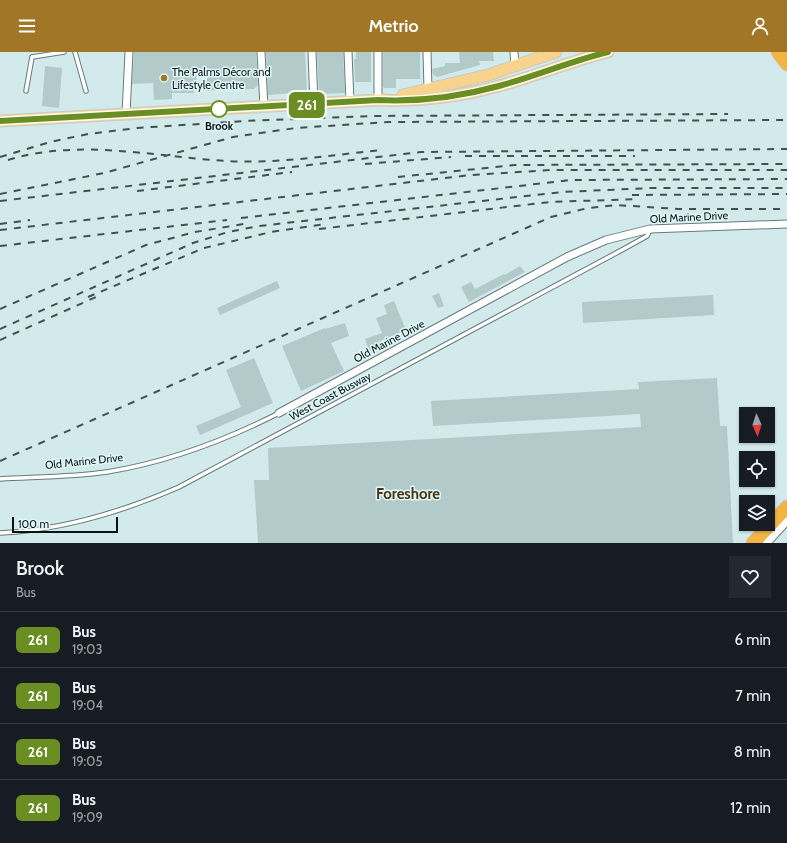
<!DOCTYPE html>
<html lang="en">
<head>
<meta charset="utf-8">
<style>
  body { margin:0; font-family:Cabin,sans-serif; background:#242831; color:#f1f3f6; height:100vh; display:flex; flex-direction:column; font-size:15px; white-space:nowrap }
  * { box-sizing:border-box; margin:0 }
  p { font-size:13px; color:#9ea1a6 }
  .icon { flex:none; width:22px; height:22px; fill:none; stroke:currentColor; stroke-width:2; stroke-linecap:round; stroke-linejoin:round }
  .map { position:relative; height:491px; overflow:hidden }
  .panel { display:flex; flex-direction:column; background:#171b24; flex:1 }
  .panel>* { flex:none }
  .badge { padding:0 8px; border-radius:6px; font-size:14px; line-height:26px }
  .needle { width:26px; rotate:177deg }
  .controls { position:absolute; left:739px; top:355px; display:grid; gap:8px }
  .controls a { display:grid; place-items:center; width:36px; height:36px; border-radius:0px; background:#171b24; box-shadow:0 1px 3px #0004; font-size:20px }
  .scale { position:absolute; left:12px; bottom:10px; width:106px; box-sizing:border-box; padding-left:4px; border:2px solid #0c1415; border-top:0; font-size:11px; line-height:14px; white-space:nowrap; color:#0c1415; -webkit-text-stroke:3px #e0f7f9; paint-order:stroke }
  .map>.badge { position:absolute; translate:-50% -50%; box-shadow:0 0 0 2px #fff }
  .round { display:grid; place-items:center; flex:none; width:42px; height:42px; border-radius:0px; background:#242831 }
  .summary { display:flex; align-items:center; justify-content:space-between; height:68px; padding:0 16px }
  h1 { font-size:19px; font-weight:600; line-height:30px }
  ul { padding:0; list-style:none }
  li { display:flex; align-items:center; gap:12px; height:56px; padding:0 16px; border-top:1px solid #363941 }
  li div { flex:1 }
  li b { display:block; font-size:15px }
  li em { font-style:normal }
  li .badge { min-width:44px; font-weight:700; text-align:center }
  header { display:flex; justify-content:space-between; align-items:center; height:52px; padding:0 16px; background:#a17626; color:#fff; font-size:18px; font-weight:600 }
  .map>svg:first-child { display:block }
  .building { fill:#b3cacb }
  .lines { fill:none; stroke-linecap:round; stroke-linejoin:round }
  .lane-casing { stroke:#667b7c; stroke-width:5.5 }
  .street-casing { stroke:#667b7c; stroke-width:9 }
  .primary-casing { stroke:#cacbcc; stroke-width:13 }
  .highway-casing { stroke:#cacbcc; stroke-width:15 }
  .lane { stroke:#fff; stroke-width:3.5 }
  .street { stroke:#fff; stroke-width:7 }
  .primary { stroke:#f7d38d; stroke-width:11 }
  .highway { stroke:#f2b541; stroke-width:13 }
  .rail { stroke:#435051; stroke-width:2; stroke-dasharray:7 7; stroke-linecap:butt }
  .line-casing { stroke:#fff; stroke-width:9 }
  .line { stroke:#6b8e23; stroke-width:6 }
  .poi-dot { fill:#a17626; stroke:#e0f7f9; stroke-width:1.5 }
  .stop-dot { fill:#fff; stroke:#6b8e23; stroke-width:2 }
  .labels { text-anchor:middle; stroke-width:3; stroke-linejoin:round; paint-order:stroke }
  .poi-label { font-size:11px; fill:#0c1415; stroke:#e0f7f9; text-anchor:start }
  .stop-label { font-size:11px; font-weight:bold; fill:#0c1415; stroke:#e0f7f9 }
  .street-label { font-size:11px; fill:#0c1415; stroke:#e0f7f9 }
  .district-label { font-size:15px; font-weight:bold; fill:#4a3510; stroke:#e0f7f9 }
</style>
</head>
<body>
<header><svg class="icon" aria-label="menu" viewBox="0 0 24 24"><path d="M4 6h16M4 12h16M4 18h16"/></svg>Metrio<svg class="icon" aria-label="person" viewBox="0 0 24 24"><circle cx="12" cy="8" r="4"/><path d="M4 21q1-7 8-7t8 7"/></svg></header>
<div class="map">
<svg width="787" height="491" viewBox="0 0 787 491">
  <rect width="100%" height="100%" fill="#d3eaec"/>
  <path class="building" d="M134,0H256L258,33L254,37L234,38V36L207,39V21L196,22L197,37H193L194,41H172V47L154,48L153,31L132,32Z
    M266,0H305L307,40L268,43Z
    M317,0H343L345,41L319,42Z
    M356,0H371V30H355L354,7H356Z
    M383,0H420V27H396V36H385L383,35Z
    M459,0H493L494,9H479L480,13L437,25L433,22L432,17L445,14V11H460Z
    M45,14L62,16L59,56L42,54Z
    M520,214L525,220L469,250L461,235L471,230L475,237L504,222L505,223Z
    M277,229L280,236L220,263L217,256Z
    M439,241L444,254L438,256L432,244Z
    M713,243L714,263L583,271L582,250Z
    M394,249L406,278L378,290L381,298L370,302L365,287L382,281L376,266L387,262L384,253Z
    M345,271L349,284L331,291L344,319L301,339L282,294L325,276V277Z
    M254,306L273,351L200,383L196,374L241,355L226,318Z
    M717,326L720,374H727L733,491H258L254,428H269L268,396L641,375L640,362L433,374L431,349L639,337L638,330Z"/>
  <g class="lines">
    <defs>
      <path id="lane" d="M75,0L86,39
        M26,39L32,5L64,0
        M0,427C35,425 72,425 107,420C168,410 224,389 279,361
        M0,481C62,478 122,460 179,435L620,199L647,184L650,178"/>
      <path id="street" d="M261,0L264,55
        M312,0L314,52
        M348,0L350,50
        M427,0L428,38
        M514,0L515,15
        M378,48V0
        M126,62L129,0
        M279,361L567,205L606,188L650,177L787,172
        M767,491L787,469"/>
      <path id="primary" d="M403,43L488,23L556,0
        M0,69L378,48C419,50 459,45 499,34C536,24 571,9 608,0"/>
      <path id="highway" d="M778,0L787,12
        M753,491L787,455"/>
    </defs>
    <use href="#lane" class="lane-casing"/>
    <use href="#street" class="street-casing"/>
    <use href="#primary" class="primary-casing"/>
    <use href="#highway" class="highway-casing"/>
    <use href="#lane" class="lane"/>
    <use href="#street" class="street"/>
    <use href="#primary" class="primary"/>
    <use href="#highway" class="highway"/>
    <path class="rail" d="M465,104H635
      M0,105L50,90L88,82L137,76L245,69L371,64L728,62
      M8,108C80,86 154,105 227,109C277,112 332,103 382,98
      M365,112L451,105
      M398,125L515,113L787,112
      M137,139L292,120
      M0,142L104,121L233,85L296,76L388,70L787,68
      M632,143L787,142
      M0,149L421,100L787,97
      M241,166L571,128L787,127
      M0,172L30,168
      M319,177L550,150L639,147
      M0,178L471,123L551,118H787
      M0,194L227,168
      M88,245L204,196L271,180L325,172
      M0,257L146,193L195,180L250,171
      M0,277L193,191L228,180L259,174L562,140L651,136H787
      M0,288L96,245
      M0,409L551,165L588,156L616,153L678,157H787"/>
  </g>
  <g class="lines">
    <defs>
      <path id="line" d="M0,69L378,48C419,50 459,45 499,34C536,24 571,9 608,0"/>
    </defs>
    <use href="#line" class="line-casing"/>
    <use href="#line" class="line"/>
  </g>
  <circle class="poi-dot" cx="164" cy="26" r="4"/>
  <circle class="stop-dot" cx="219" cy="57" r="8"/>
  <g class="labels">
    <g class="poi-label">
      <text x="172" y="24">The Palms Décor and<tspan x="172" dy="13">Lifestyle Centre</tspan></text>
    </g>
    <g class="stop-label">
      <text x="219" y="78">Brook</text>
    </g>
    <g class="street-label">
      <text transform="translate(689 165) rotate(-3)" y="4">Old Marine Drive</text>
      <text transform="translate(389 289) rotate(-28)" y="4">Old Marine Drive</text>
      <text transform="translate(330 344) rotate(-28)" y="4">West Coast Busway</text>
      <text transform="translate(84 409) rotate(-6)" y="4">Old Marine Drive</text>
    </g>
    <g class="district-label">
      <text x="408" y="447">Foreshore</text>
    </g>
  </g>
</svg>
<div class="controls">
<a><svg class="needle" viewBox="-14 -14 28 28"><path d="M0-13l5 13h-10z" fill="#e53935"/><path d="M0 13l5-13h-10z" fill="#9ea1a6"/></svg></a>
<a><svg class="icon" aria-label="locate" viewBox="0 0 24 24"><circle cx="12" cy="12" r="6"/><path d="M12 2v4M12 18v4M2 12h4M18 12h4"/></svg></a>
<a><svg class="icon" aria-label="layers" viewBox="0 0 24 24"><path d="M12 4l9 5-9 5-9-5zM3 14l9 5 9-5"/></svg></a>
</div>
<div class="scale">100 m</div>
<b class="badge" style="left:307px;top:53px;background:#6b8e23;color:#fff">261</b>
</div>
<section class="panel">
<div class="summary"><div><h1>Brook</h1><p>Bus</p></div><a class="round"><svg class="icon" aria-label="heart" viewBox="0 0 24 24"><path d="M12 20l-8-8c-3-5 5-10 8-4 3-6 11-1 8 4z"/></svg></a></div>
<ul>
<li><span class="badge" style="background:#6b8e23;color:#fff">261</span><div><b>Bus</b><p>19:03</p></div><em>6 min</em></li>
<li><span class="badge" style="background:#6b8e23;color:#fff">261</span><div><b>Bus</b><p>19:04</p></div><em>7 min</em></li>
<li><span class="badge" style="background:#6b8e23;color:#fff">261</span><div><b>Bus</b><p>19:05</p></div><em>8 min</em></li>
<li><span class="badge" style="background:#6b8e23;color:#fff">261</span><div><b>Bus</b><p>19:09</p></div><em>12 min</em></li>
</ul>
</section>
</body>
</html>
